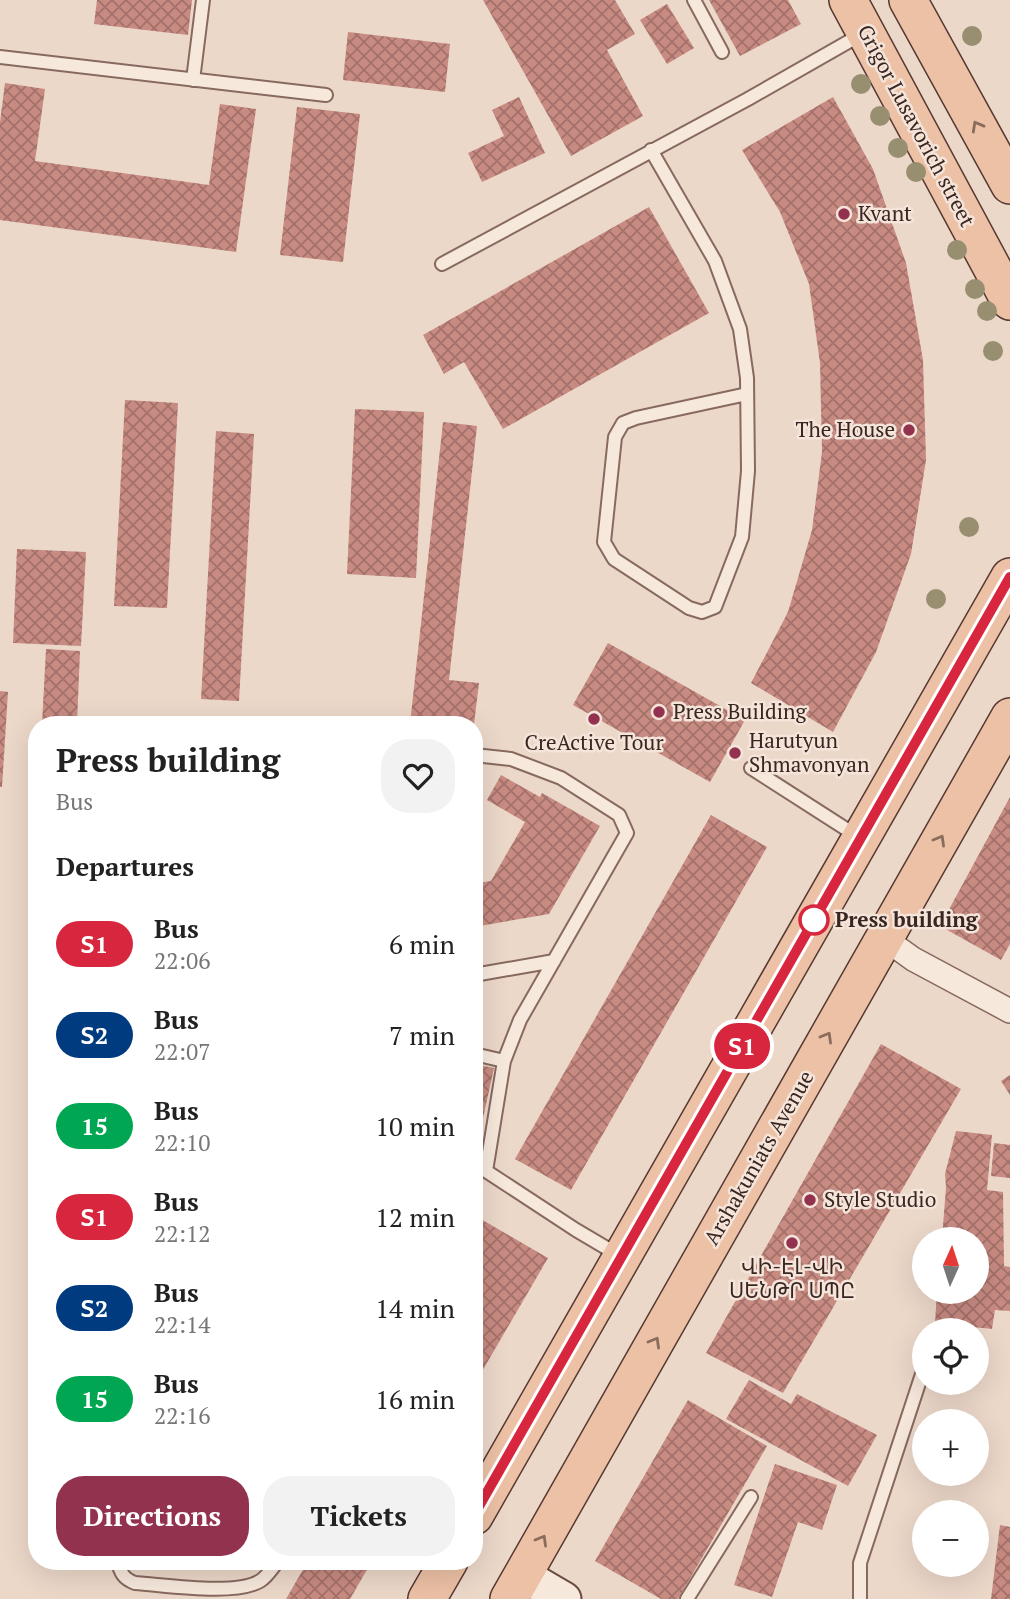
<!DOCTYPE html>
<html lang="en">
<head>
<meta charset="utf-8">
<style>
  body { margin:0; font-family:"PT Serif","Noto Sans Armenian",serif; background:#f2f2f2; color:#222; height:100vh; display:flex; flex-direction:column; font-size:26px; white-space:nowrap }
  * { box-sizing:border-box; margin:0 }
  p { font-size:23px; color:#767676 }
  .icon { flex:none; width:38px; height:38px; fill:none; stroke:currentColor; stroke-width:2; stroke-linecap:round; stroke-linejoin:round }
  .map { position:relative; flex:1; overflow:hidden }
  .details { position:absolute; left:28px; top:716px; width:455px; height:854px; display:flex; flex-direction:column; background:#fff; border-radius:28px; box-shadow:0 7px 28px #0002 }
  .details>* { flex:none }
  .badge { padding:0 14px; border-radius:23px; font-size:24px; line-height:46px }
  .needle { width:46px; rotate:3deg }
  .controls { position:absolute; left:912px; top:1227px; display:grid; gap:14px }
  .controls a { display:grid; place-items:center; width:77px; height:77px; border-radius:50%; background:#fff; box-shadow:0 7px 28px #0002; font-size:35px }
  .map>.badge { position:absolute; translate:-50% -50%; box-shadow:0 0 0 4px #fff }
  h2 { padding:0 28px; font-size:26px; line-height:63px }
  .round { display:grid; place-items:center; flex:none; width:74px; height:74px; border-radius:28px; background:#f2f2f2 }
  .overview { display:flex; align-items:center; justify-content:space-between; height:119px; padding:0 28px }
  h1 { font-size:33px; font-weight:600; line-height:52px }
  .button { display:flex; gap:14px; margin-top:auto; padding:14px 28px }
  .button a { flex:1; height:80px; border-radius:28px; background:#93324f; color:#fff; font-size:28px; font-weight:600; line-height:80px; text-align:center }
  .button a+a { background:#f2f2f2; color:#222 }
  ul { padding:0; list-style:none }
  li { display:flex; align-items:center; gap:21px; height:91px; padding:0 28px }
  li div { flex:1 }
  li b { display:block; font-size:26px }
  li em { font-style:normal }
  li .badge { min-width:77px; font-weight:700; text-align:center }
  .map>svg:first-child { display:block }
  .building { fill:url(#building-cross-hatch) }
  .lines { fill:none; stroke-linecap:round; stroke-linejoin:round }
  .lane-casing { stroke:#88695f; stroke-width:16 }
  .street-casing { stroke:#88695f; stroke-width:26 }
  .secondary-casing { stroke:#6a4a42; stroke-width:37 }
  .primary-casing { stroke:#563932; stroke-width:40 }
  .lane { stroke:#f7e8dc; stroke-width:12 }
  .street { stroke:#f7e8dc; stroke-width:23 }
  .secondary { stroke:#f7e8dc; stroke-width:33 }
  .primary { stroke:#ecc1a5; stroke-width:37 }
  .tree { fill:#988f71 }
  .oneway { stroke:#8a6c5c }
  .line-casing { stroke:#fff; stroke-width:16 }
  .line { stroke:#d7263d; stroke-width:10 }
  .poi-dot { fill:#93324f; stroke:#f4e4d9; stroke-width:2.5 }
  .stop-dot { fill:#fff; stroke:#d7263d; stroke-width:3.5 }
  .labels { text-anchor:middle; stroke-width:5; stroke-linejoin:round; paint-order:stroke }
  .street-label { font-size:21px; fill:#392621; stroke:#f4e4d9 }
  .poi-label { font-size:21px; fill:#392621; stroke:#f4e4d9; text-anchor:start }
  .stop-label { font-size:21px; font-weight:bold; fill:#392621; stroke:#f4e4d9; text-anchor:start }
</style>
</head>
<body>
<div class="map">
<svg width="1010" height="1599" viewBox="0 0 1010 1599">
  <defs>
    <pattern id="building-cross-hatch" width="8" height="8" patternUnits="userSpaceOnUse" patternTransform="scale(1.75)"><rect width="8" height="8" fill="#c88b82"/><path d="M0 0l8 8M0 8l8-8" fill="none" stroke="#a3716a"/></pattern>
  </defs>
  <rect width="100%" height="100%" fill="#ecd8c9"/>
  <path class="building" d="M97,0H192L188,35L94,24Z
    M483,0H615L635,34L607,50L643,116L571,156Z
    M709,0H788L801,24L740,56Z
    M667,4L694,48L667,64L640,20Z
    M348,32L450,44L445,92L343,80Z
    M5,83L45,89L35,161L209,185L220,104L256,109L236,252L0,220V122Z
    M519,97L545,153L482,182L468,153L504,136L492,110Z
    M833,97L873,169L906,263L923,360L926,460L911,554L876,652L833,732L751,683L788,612L812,530L822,452L820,363L809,284L780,212L742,150Z
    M297,107L360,114L343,262L280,255Z
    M649,207L709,313L503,429L464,362L444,374L423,335Z
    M125,400L178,403L167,608L114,606Z
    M355,409L424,412L416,578L347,574Z
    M443,422L477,426L449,680L479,683L474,724H410Z
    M216,431L254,434L239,701L201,699Z
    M17,549L86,552L81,646L13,643Z
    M608,643L745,720L710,782L573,705Z
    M46,649L80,651L77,724H42Z
    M0,691L8,692L2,787H0Z
    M501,775L540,797L542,793L600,826L549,914L474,927V870L478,883L491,881L525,822L487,800Z
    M1010,797V944L1001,960L940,926Z
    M711,815L767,847L571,1190L515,1159Z
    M881,1044L961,1089L783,1393L706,1353Z
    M474,1064L494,1068L479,1136L474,1135Z
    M1010,1075V1095L1001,1081Z
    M956,1131L992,1135L987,1190L1003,1192L1004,1266L1010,1267V1311L995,1310L992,1329L935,1323L937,1292H976V1239H942L946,1187L945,1174Z
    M994,1143L1010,1145V1178L991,1176Z
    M474,1215L548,1258L474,1385Z
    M749,1380L791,1404L797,1394L877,1435L848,1486L726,1419Z
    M688,1400L767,1446L678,1599H661L595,1561Z
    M775,1464L837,1485L822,1530L798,1522L772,1597L734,1585Z
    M1000,1525L1010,1527V1599H991Z
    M150,1561H194L193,1567L150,1563Z
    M308,1561H372L350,1599H286Z"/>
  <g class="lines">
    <defs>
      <path id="lane" d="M694,0L722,52
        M0,57L326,95
        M193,80L203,0
        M651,150L715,261L740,329L747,378L748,471L742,537L715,607L702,612L689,608L614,559L604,542L615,437L623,423L636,418L747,394
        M442,264L748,99L862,34
        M474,755L511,759L561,778L619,815L627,833L520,1020L504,1061L486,1171
        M751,768L857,836
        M474,975L554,961
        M474,1054L504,1061
        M474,1168L486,1171L576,1230L620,1256
        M118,1561C120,1573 124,1579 135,1583C166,1585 235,1596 260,1581C267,1577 273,1567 278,1561
        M687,1599L751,1497
        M860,1599V1563L924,1368"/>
      <path id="street" d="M884,938L913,959L1010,1011"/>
      <path id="secondary" d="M523,1575L564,1599"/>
      <path id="primary" d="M848,0L1010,301
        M908,0L1010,185
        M474,1516L1010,577
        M427,1599L449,1561
        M509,1599L1010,717"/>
    </defs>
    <use href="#lane" class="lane-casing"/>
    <use href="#street" class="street-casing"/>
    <use href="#secondary" class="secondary-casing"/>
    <use href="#primary" class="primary-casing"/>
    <use href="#lane" class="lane"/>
    <use href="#street" class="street"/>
    <use href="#secondary" class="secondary"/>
    <use href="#primary" class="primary"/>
  </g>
  <g class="tree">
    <circle cx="972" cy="36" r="10"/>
    <circle cx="861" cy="84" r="10"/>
    <circle cx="880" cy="116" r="10"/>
    <circle cx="898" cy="148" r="10"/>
    <circle cx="916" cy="172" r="10"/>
    <circle cx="957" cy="250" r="10"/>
    <circle cx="975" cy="289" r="10"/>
    <circle cx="987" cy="311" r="10"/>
    <circle cx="993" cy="351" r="10"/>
    <circle cx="969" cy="527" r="10"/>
    <circle cx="936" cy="599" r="10"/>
  </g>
  <defs><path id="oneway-chevron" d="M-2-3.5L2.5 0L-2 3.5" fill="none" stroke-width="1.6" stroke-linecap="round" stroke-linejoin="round" transform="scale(1.75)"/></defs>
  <g class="oneway">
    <use href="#oneway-chevron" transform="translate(977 126) rotate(-119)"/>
    <use href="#oneway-chevron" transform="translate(940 840) rotate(-60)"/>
    <use href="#oneway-chevron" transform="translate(827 1037) rotate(-60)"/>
    <use href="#oneway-chevron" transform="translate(655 1342) rotate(-60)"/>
    <use href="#oneway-chevron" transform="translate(542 1540) rotate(-60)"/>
  </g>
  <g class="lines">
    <defs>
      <path id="line" d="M474,1515L1010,577"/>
    </defs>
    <use href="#line" class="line-casing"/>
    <use href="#line" class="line"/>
  </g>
  <g class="poi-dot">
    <circle cx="844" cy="214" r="7"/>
    <circle cx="909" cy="430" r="7"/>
    <circle cx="659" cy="712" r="7"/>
    <circle cx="594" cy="719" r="7"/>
    <circle cx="735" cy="753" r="7"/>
    <circle cx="810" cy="1200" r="7"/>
    <circle cx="792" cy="1243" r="7"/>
  </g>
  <circle class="stop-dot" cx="814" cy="920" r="14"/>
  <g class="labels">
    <g class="street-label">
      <text transform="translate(916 126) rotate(62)" y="7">Grigor Lusavorich street</text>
      <text transform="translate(759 1158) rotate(-60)" y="7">Arshakuniats Avenue</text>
    </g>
    <g class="poi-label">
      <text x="858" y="221">Kvant</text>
      <text x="895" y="437" text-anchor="end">The House</text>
      <text x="673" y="719">Press Building</text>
      <text x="749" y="748">Harutyun<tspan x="749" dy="24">Shmavonyan</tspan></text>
      <text x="594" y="750" text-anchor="middle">CreActive Tour</text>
      <text x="824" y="1207">Style Studio</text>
      <text x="792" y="1274" text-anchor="middle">ՎԻ-ԷԼ-ՎԻ<tspan x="792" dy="24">ՍԵՆԹՐ ՍՊԸ</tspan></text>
    </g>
    <g class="stop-label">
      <text x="835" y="927">Press building</text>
    </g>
  </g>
</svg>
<div class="controls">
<a><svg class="needle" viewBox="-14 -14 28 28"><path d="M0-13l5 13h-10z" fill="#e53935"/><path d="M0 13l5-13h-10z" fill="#767676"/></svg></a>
<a><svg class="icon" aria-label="locate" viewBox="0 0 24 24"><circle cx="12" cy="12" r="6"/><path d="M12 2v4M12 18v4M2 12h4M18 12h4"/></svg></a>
<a>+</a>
<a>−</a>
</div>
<b class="badge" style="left:742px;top:1046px;background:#d7263d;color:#fff">Տ1</b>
<section class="details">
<div class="overview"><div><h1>Press building</h1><p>Bus</p></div><a class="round"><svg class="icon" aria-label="heart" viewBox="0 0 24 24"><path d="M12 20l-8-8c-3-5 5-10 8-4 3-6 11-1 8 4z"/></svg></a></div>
<h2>Departures</h2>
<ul>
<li><span class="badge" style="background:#d7263d;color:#fff">Տ1</span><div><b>Bus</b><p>22:06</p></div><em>6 min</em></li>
<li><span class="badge" style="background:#003b80;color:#fff">Տ2</span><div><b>Bus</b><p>22:07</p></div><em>7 min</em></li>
<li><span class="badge" style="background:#00a651;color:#fff">15</span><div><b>Bus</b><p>22:10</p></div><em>10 min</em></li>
<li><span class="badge" style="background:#d7263d;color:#fff">Տ1</span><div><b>Bus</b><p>22:12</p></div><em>12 min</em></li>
<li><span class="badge" style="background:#003b80;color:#fff">Տ2</span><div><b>Bus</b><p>22:14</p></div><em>14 min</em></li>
<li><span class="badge" style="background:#00a651;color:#fff">15</span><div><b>Bus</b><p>22:16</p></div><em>16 min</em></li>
</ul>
<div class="button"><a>Directions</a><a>Tickets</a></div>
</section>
</div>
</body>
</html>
